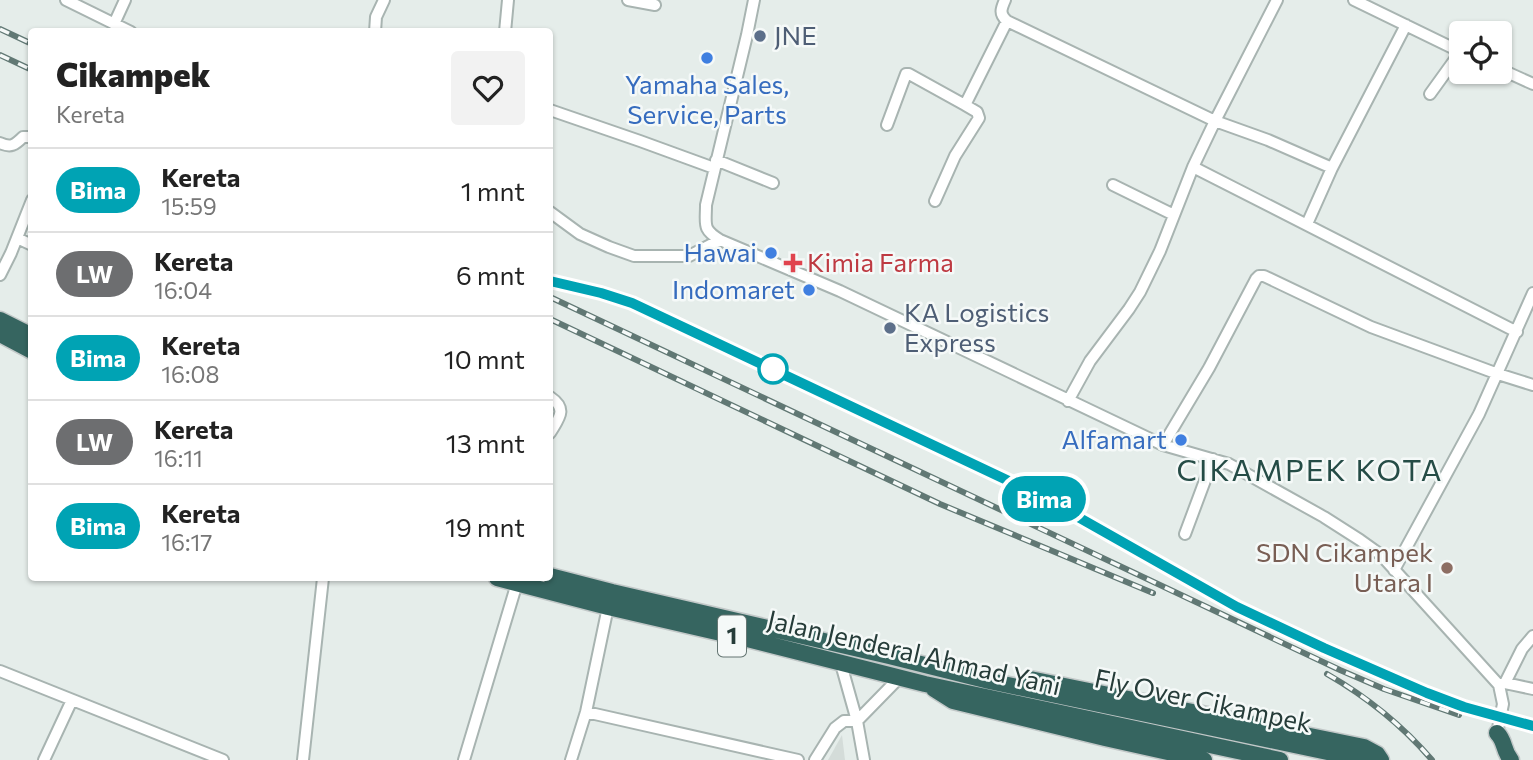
<!DOCTYPE html>
<html lang="id">
<head>
<meta charset="utf-8">
<style>
  body { margin:0; font-family:Commissioner,sans-serif; background:#f2f2f2; color:#222; height:100vh; display:flex; flex-direction:column; font-size:26px; white-space:nowrap }
  * { box-sizing:border-box; margin:0 }
  p { font-size:23px; color:#767676 }
  .icon { flex:none; width:38px; height:38px; fill:none; stroke:currentColor; stroke-width:2; stroke-linecap:round; stroke-linejoin:round }
  .map { position:relative; flex:1; overflow:hidden }
  .side { position:absolute; left:28px; top:28px; width:525px; height:553px; display:flex; flex-direction:column; background:#fff; border-radius:7px; box-shadow:0 2px 5px #0004 }
  .side>* { flex:none }
  .badge { padding:0 14px; border-radius:23px; font-size:24px; line-height:46px }
  .buttons { position:absolute; left:1449px; top:21px; display:grid; gap:14px }
  .buttons a { display:grid; place-items:center; width:63px; height:63px; border-radius:7px; background:#fff; box-shadow:0 2px 5px #0004; font-size:35px }
  .map>.badge { position:absolute; translate:-50% -50%; box-shadow:0 0 0 4px #fff }
  .round { display:grid; place-items:center; flex:none; width:74px; height:74px; border-radius:7px; background:#f2f2f2 }
  .headline { display:flex; align-items:center; justify-content:space-between; height:119px; padding:0 28px }
  h1 { font-size:33px; font-weight:800; line-height:52px }
  ul { padding:0; list-style:none }
  li { display:flex; align-items:center; gap:21px; height:84px; padding:0 28px; border-top:2px solid #e0e0e0 }
  li div { flex:1 }
  li b { display:block; font-size:26px }
  li em { font-style:normal }
  li .badge { min-width:77px; font-weight:700; text-align:center }
  .map>svg:first-child { display:block }
  .built { fill:#d4dcd9 }
  .lines { fill:none; stroke-linecap:round; stroke-linejoin:round }
  .minor-casing { stroke:#a8b4b1; stroke-width:14 }
  .highway-casing { stroke:#c2c8c8; stroke-width:19 }
  .minor { stroke:#fff; stroke-width:10 }
  .highway { stroke:#366560; stroke-width:16 }
  .rail-casing { stroke:#617874; stroke-width:6 }
  .rail { stroke:#f5f9f8; stroke-width:3.5; stroke-dasharray:10; stroke-linecap:butt }
  .line-casing { stroke:#fff; stroke-width:16 }
  .line { stroke:#00a3b4; stroke-width:10 }
  .service-dot { fill:#5c6f8a; stroke:#f5f9f8; stroke-width:2.5 }
  .shop-dot { fill:#3f7fe0; stroke:#f5f9f8; stroke-width:2.5 }
  .health-dot { fill:#e0444e; stroke:#f5f9f8; stroke-width:2.5 }
  .stop-dot { fill:#fff; stroke:#00a3b4; stroke-width:3.5 }
  .education-dot { fill:#8d6e63; stroke:#f5f9f8; stroke-width:2.5 }
  .labels { text-anchor:middle; stroke-width:5; stroke-linejoin:round; paint-order:stroke }
  .shield { fill:#f5f9f8; stroke:#647572; stroke-width:2 }
  .shield-label { font-size:24px; font-weight:bold; fill:#263c39 }
  .service-label { font-size:26px; fill:#4e5e75; stroke:#f5f9f8; text-anchor:start }
  .shop-label { font-size:26px; fill:#366cbe; stroke:#f5f9f8; text-anchor:end }
  .health-label { font-size:26px; fill:#be3a42; stroke:#f5f9f8; text-anchor:start }
  .education-label { font-size:26px; fill:#785e54; stroke:#f5f9f8; text-anchor:end }
  .street-label { font-size:26px; fill:#263c39; stroke:#f5f9f8 }
  .quarter-label { font-size:30px; letter-spacing:2px; fill:#254c46; stroke:#f5f9f8 }
</style>
</head>
<body>
<div class="map">
<svg width="1533" height="760" viewBox="0 0 1533 760">
  <rect width="100%" height="100%" fill="#e5edea"/>
  <path class="built" d="M842,735L845,760H828Z"/>
  <g class="lines">
    <defs>
      <path id="minor" d="M66,0L131,32
        M628,0L655,5
        M754,0L747,35L706,205C706,225 702,229 720,240L840,291L1163,445L1229,464L1324,517L1360,540L1381,555L1499,685L1503,704L1497,733
        M1005,0C1001,9 999,14 1007,21L1215,121L1268,140L1332,168
        M1354,0L1461,52
        M114,24L125,0
        M375,32L376,17L384,0
        M505,32L508,0
        M1500,69L1533,84
        M1430,94L1461,51
        M550,110L640,141L714,168
        M887,125L906,74H909L965,105L1007,21
        M0,143C11,148 15,145 23,137H32
        M716,160L773,183
        M1193,167L1517,332
        M1113,185L1174,215
        M935,201L955,156L979,118L977,112L965,105
        M550,212L580,234L609,247L634,256H689L720,240
        M1307,224L1332,168L1406,25
        M17,238L32,245
        M0,275L11,253L32,200
        M550,397C568,409 559,418 550,433
        M1068,401L1090,361L1129,309L1140,292L1160,251L1193,167L1215,121L1277,0
        M1163,445L1209,368L1256,279L1259,276H1264L1371,327L1498,374L1533,385
        M1185,534L1213,459
        M1394,570L1479,414L1533,293
        M841,664L857,721L864,760
        M0,671L223,760
        M1505,683L1522,649L1533,636
        M1499,685L1505,683L1533,689
        M586,712L798,760
        M44,760L72,700
        M303,760L323,578
        M464,760L517,583
        M571,760L586,712L608,607
        M815,760L835,728L844,721H857L900,677"/>
      <path id="highway" d="M0,320L32,336
        M0,334L32,351
        M550,576L612,592L889,656L989,681L1366,760
        M497,578L608,607L751,640L925,684L1280,760
        M1030,679L1364,747L1377,754L1381,760
        M934,689L953,701L1105,738L1204,760
        M1497,733C1506,742 1502,749 1511,760"/>
    </defs>
    <use href="#minor" class="minor-casing"/>
    <use href="#highway" class="highway-casing"/>
    <use href="#minor" class="minor"/>
    <use href="#highway" class="highway"/>
    <defs>
      <path id="rail" d="M0,29L32,44
        M0,55L32,70
        M550,281L601,293L632,303L1011,482L1061,508L1237,607L1324,648L1427,693L1464,707L1533,726
        M550,297L1340,670L1384,689L1459,715
        M550,319L940,504L1153,593
        M1327,674C1367,697 1402,725 1432,760"/>
    </defs>
    <use href="#rail" class="rail-casing"/>
    <use href="#rail" class="rail"/>
  </g>
  <g class="lines">
    <defs>
      <path id="line" d="M550,281L601,293L632,303L1011,482L1062,508L1237,607L1324,648L1427,693L1464,707L1533,726"/>
    </defs>
    <use href="#line" class="line-casing"/>
    <use href="#line" class="line"/>
  </g>
  <g class="service-dot">
    <circle cx="760" cy="36" r="7"/>
    <circle cx="890" cy="328" r="7"/>
  </g>
  <g class="shop-dot">
    <circle cx="707" cy="58" r="7"/>
    <circle cx="771" cy="253" r="7"/>
    <circle cx="809" cy="290" r="7"/>
    <circle cx="1181" cy="440" r="7"/>
  </g>
  <path class="health-dot" d="M789.5 252.5h7v7h7v7h-7v7h-7v-7h-7v-7h7z"/>
  <circle class="stop-dot" cx="773" cy="369" r="14"/>
  <circle class="education-dot" cx="1447" cy="568" r="7"/>
  <g class="labels">
    <rect class="shield" x="718" y="615.5" width="28" height="41" rx="5"/>
    <g class="shield-label">
      <text x="732" y="644">1</text>
    </g>
    <g class="service-label">
      <text x="774" y="45">JNE</text>
      <text x="904" y="322">KA Logistics<tspan x="904" dy="30">Express</tspan></text>
    </g>
    <g class="shop-label">
      <text x="707" y="94" text-anchor="middle">Yamaha Sales,<tspan x="707" dy="30">Service, Parts</tspan></text>
      <text x="757" y="262">Hawai</text>
      <text x="795" y="299">Indomaret</text>
      <text x="1167" y="449">Alfamart</text>
    </g>
    <g class="health-label">
      <text x="807" y="272">Kimia Farma</text>
    </g>
    <g class="education-label">
      <text x="1433" y="562">SDN Cikampek<tspan x="1433" dy="30">Utara I</tspan></text>
    </g>
    <g class="street-label">
      <text transform="translate(914 653) rotate(13)" y="9">Jalan Jenderal Ahmad Yani</text>
      <text transform="translate(1203 701) rotate(12)" y="9">Fly Over Cikampek</text>
    </g>
    <g class="quarter-label">
      <text x="1310" y="481">CIKAMPEK KOTA</text>
    </g>
  </g>
</svg>
<div class="buttons">
<a><svg class="icon" aria-label="locate" viewBox="0 0 24 24"><circle cx="12" cy="12" r="6"/><path d="M12 2v4M12 18v4M2 12h4M18 12h4"/></svg></a>
</div>
<b class="badge" style="left:1044px;top:499px;background:#00a3b4;color:#fff">Bima</b>
<section class="side">
<div class="headline"><div><h1>Cikampek</h1><p>Kereta</p></div><a class="round"><svg class="icon" aria-label="heart" viewBox="0 0 24 24"><path d="M12 20l-8-8c-3-5 5-10 8-4 3-6 11-1 8 4z"/></svg></a></div>
<ul>
<li><span class="badge" style="background:#00a3b4;color:#fff">Bima</span><div><b>Kereta</b><p>15:59</p></div><em>1 mnt</em></li>
<li><span class="badge" style="background:#6d6e70;color:#fff">LW</span><div><b>Kereta</b><p>16:04</p></div><em>6 mnt</em></li>
<li><span class="badge" style="background:#00a3b4;color:#fff">Bima</span><div><b>Kereta</b><p>16:08</p></div><em>10 mnt</em></li>
<li><span class="badge" style="background:#6d6e70;color:#fff">LW</span><div><b>Kereta</b><p>16:11</p></div><em>13 mnt</em></li>
<li><span class="badge" style="background:#00a3b4;color:#fff">Bima</span><div><b>Kereta</b><p>16:17</p></div><em>19 mnt</em></li>
</ul>
</section>
</div>
</body>
</html>
